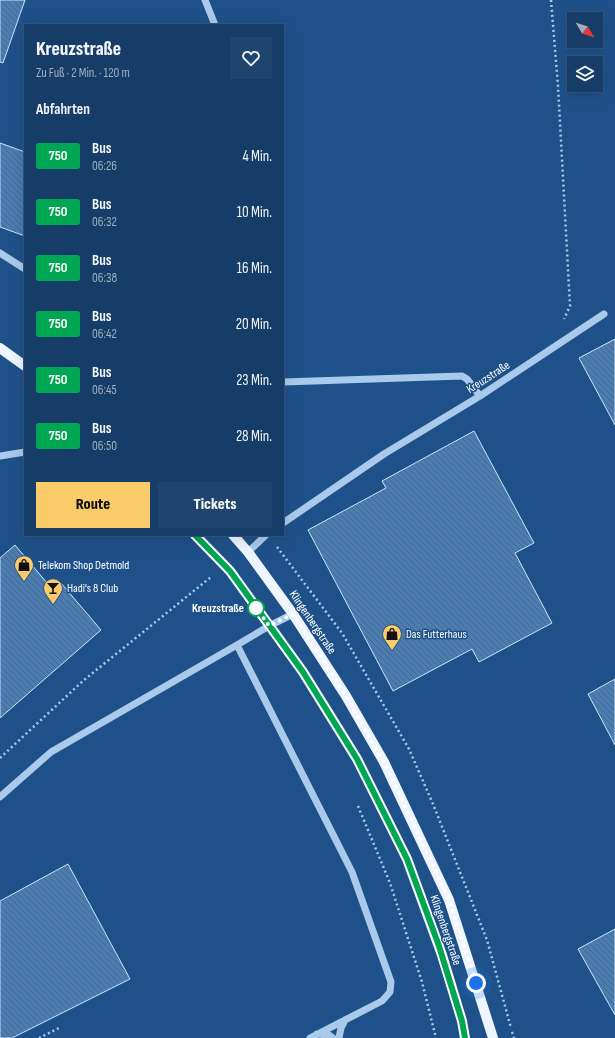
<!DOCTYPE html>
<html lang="de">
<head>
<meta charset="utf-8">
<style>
  body { margin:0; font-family:"Sofia Sans Condensed",sans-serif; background:#1f446d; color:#f1f3f6; height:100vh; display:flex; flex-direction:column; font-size:15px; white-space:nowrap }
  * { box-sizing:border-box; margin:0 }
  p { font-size:13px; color:#9eaec0 }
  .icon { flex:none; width:22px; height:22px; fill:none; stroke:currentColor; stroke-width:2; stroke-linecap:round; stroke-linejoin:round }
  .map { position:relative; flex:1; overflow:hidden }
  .side { position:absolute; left:24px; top:24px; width:260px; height:512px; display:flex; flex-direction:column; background:#163d67; border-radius:0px; box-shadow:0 4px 16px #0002,0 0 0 1px #35567b }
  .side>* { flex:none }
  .badge { padding:0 8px; border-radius:3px; font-size:14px; line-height:26px }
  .needle { width:26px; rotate:129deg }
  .fabs { position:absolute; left:567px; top:12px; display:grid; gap:8px }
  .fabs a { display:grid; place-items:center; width:36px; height:36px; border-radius:0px; background:#163d67; box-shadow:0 4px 16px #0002,0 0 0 1px #35567b; font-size:20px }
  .you { position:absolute; width:20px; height:20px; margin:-10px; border:3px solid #fff; border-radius:50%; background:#1a73e8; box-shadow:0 0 0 6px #1a73e833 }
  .map>.badge { position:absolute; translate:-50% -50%; box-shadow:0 0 0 2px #fff }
  h2 { padding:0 12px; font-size:15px; line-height:36px }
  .round { display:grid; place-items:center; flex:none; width:42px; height:42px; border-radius:0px; background:#1f446d }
  .headline { display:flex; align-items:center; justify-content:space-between; height:68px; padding:0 12px }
  h1 { font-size:19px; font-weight:800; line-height:30px }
  .cta { display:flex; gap:8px; margin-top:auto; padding:8px 12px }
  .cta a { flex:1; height:46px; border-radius:0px; background:#facb69; color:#111; font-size:16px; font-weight:800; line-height:46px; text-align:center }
  .cta a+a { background:#1f446d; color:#f1f3f6 }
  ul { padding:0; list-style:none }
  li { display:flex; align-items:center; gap:12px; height:56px; padding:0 12px }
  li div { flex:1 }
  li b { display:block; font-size:15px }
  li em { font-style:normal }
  li .badge { min-width:44px; font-weight:700; text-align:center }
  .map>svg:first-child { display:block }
  .building { fill:url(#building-back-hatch); stroke:#cee3f8 }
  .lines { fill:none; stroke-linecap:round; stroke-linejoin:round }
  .path { stroke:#a9caeb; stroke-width:2.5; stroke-dasharray:2 3; stroke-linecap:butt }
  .minor { stroke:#a9caeb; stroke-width:7 }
  .major { stroke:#eef5fe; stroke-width:10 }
  .line-casing { stroke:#fff; stroke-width:9 }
  .line { stroke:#00a651; stroke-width:6 }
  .walk { stroke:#fff; stroke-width:4; stroke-dasharray:0 7.2 }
  .stop-dot { fill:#fff; stroke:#00a651; stroke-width:2 }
  .labels { text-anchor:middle; stroke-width:3; stroke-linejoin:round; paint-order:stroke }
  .street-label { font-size:12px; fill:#fff; stroke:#1e5189 }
  .poi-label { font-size:12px; fill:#fff; stroke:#1e5189; text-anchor:start }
  .stop-label { font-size:12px; font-weight:bold; fill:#fff; stroke:#1e5189; text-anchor:end }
</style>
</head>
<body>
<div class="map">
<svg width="615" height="1038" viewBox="0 0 615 1038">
  <defs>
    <pattern id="building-back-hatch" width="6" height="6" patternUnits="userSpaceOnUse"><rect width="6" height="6" fill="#4b7db3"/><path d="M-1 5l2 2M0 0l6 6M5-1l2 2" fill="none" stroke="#4b6785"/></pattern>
  </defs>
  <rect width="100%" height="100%" fill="#1e5189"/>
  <path class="building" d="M0,0H25L3,63L0,62Z
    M0,143L25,152V236L0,227Z
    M615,339V425L579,358Z
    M474,431L534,543L515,553L552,623L479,662L472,649L393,691L308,530L386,488L382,481Z
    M15,545L53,590L61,583L101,630L0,718V558Z
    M615,679V745L588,694Z
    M68,864L130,979L12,1038H0V901Z
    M615,929V1015L578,949Z"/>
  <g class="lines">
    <path class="path" d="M551,0L558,86L570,306L564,319
      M277,547L342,633L409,749L433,804L487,940L511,1028
      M0,758L84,680L211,577
      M358,806L390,883L422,982L436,1038
      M512,1032L514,1038
      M39,1038L59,1028"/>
    <path class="minor" d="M205,0L215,25
      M0,253L25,269
      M283,382L462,376L467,379L480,396
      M0,456L25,452
      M283,523L384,454L480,396L604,314
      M248,552L266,535
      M293,614L269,626L237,645L352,872L391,982L390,992L382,1001L310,1038
      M0,797L51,752L237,645
      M317,1034L329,1035L333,1038
      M339,1038L341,1028L345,1020"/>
    <path class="major" d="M0,348L25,366
      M195,535L230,571L303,672L357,759L407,859L442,955L462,1021L465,1038
      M233,535L248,552L293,614L346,696L384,762L449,900L493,1038"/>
  </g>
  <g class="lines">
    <defs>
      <path id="line" d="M195,535L230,571L303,672L357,759L407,859L439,946L462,1021L465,1038"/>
    </defs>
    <use href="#line" class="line-casing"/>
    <use href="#line" class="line"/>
    <path class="walk" d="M256,608L254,604L269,626L293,614L346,696L390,774L449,900L476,983"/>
  </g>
  <defs>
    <symbol id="shop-pin" viewBox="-11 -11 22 30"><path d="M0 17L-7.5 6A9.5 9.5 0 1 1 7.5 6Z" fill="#facb69" stroke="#1e5189"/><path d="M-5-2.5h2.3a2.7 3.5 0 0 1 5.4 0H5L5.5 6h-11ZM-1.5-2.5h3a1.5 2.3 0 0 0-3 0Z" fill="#111"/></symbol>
    <symbol id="bar-pin" viewBox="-11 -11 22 30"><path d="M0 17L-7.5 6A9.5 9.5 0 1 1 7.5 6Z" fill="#facb69" stroke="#1e5189"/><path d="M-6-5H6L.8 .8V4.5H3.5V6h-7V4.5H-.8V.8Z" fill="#111"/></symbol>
  </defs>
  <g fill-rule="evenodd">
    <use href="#shop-pin" x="13" y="554" width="22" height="30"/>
    <use href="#bar-pin" x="42" y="577" width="22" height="30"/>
    <use href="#shop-pin" x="381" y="623" width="22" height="30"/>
  </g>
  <circle class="stop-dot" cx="256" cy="608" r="8"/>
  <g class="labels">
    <g class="street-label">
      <text transform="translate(488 377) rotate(-33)" y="4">Kreuzstraße</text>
      <text transform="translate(313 622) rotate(56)" y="4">Klingenbergstraße</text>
      <text transform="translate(446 930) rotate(71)" y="4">Klingenbergstraße</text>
    </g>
    <g class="poi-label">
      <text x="38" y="569">Telekom Shop Detmold</text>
      <text x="67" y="592">Hadi's 8 Club</text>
      <text x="406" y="638">Das Futterhaus</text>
    </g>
    <g class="stop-label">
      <text x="244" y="612">Kreuzstraße</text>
    </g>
  </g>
</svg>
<div class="fabs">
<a><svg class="needle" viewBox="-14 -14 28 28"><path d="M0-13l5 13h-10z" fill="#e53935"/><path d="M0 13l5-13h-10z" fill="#9eaec0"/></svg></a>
<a><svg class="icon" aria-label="layers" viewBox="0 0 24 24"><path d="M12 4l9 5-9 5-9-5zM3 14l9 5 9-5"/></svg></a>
</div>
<div class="you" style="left:476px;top:983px"></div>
<section class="side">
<div class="headline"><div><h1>Kreuzstraße</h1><p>Zu Fuß · 2 Min. · 120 m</p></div><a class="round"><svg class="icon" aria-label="heart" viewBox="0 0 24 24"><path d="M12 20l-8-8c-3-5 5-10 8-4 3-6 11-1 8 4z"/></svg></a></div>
<h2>Abfahrten</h2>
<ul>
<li><span class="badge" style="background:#00a651;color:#fff">750</span><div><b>Bus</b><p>06:26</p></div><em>4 Min.</em></li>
<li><span class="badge" style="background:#00a651;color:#fff">750</span><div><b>Bus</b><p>06:32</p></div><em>10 Min.</em></li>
<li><span class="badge" style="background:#00a651;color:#fff">750</span><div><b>Bus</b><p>06:38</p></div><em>16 Min.</em></li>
<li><span class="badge" style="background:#00a651;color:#fff">750</span><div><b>Bus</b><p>06:42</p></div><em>20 Min.</em></li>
<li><span class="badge" style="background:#00a651;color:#fff">750</span><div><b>Bus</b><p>06:45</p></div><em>23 Min.</em></li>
<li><span class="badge" style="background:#00a651;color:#fff">750</span><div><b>Bus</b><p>06:50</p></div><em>28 Min.</em></li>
</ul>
<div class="cta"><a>Route</a><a>Tickets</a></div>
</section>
</div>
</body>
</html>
